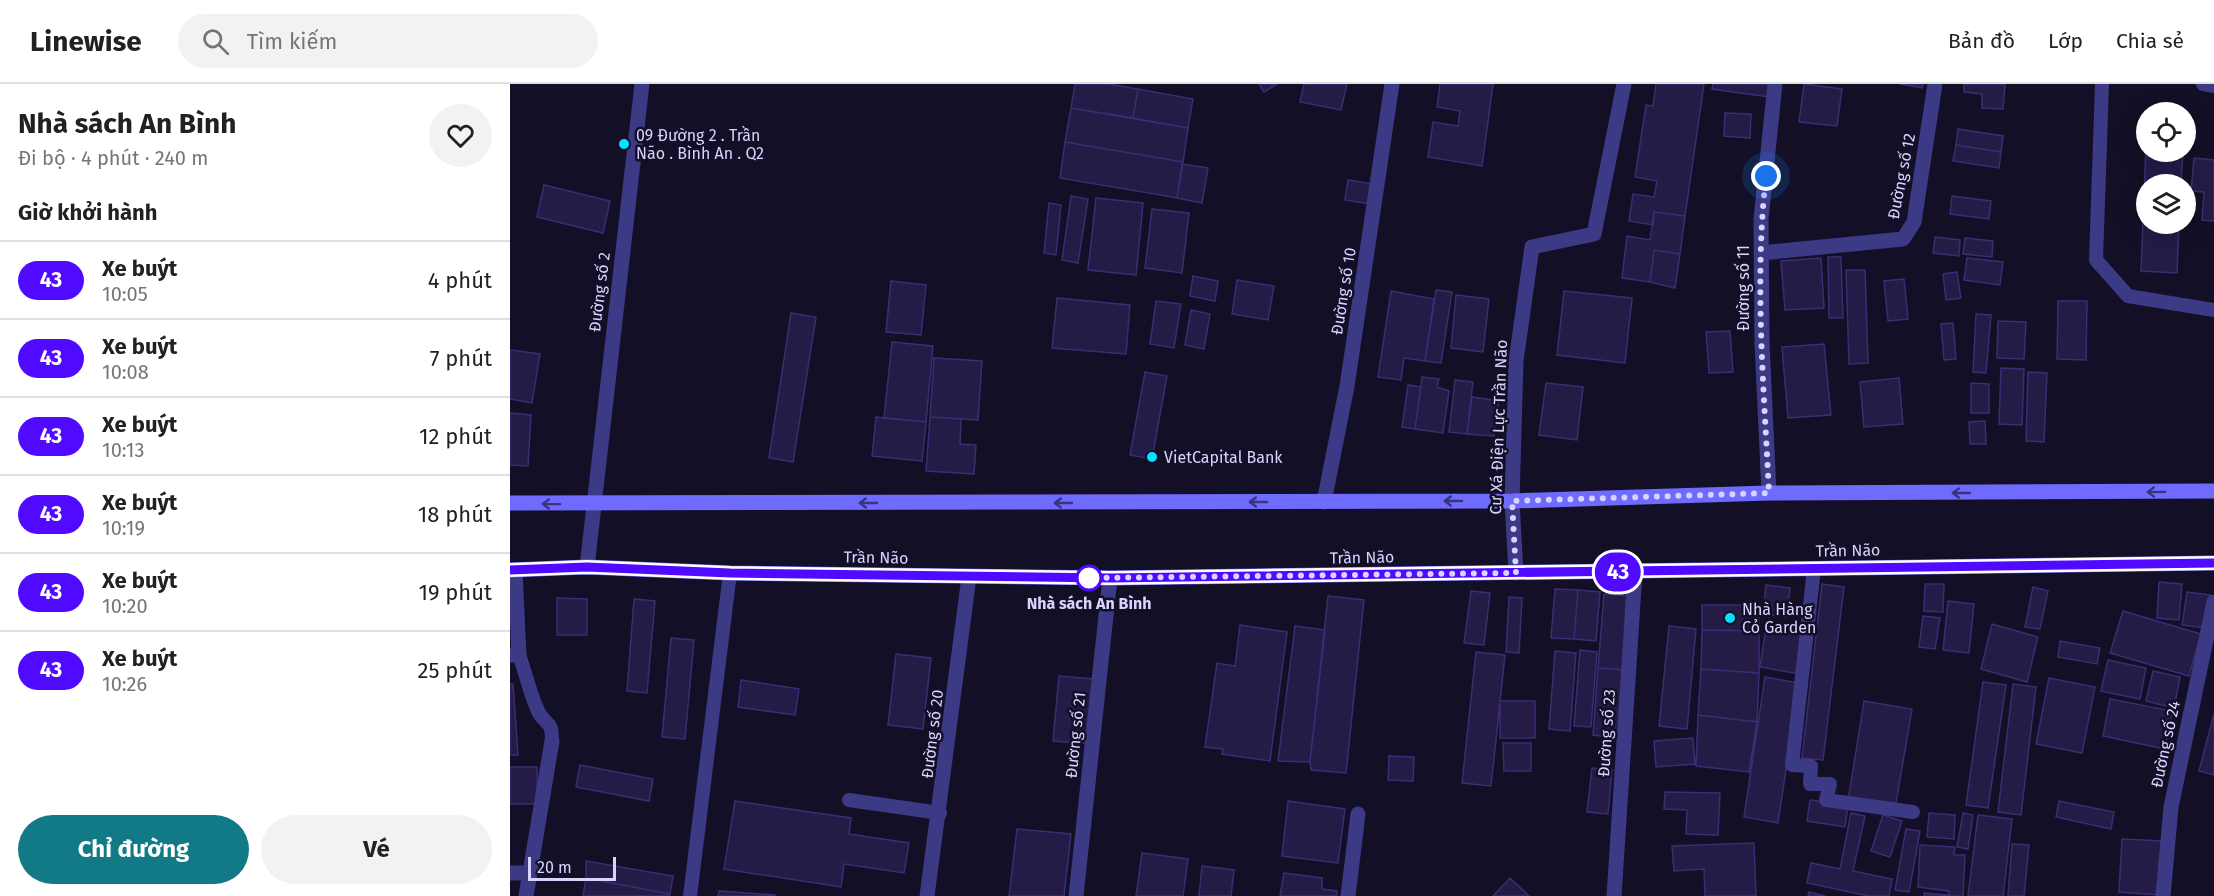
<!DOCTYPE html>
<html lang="vi">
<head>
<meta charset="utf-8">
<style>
  body { margin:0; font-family:"Fira Sans",sans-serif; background:#f2f2f2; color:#202124; height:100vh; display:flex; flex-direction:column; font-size:22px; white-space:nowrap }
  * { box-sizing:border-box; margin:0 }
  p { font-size:20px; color:#757577 }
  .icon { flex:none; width:33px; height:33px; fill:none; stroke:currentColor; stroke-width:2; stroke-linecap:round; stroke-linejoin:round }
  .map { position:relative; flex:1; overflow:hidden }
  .sheet { display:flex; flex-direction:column; background:#fff; width:510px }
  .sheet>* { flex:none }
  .badge { padding:0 12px; border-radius:20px; font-size:21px; line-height:39px }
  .tools { position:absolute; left:1626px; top:18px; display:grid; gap:12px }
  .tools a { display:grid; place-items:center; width:60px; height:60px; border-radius:50%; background:#fff; box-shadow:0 6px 24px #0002; font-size:30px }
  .scale { position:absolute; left:18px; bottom:15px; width:88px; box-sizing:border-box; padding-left:6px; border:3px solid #d9d4ff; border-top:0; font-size:16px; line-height:21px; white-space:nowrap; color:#d9d4ff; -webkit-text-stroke:4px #130f26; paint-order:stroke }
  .you { position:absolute; width:30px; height:30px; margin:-15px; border:4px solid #fff; border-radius:50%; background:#1a73e8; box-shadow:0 0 0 9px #1a73e833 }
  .map>.badge { position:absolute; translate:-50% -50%; box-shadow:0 0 0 3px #fff }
  h2 { padding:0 18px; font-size:22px; line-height:54px }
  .round { display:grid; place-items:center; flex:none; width:63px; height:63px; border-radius:32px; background:#f2f2f2 }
  .headline { display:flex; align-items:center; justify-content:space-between; height:102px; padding:0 18px }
  h1 { font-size:28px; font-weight:700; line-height:45px }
  .cta { display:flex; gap:12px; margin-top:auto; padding:12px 18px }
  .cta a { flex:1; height:69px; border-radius:36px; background:#127987; color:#fff; font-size:24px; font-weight:700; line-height:69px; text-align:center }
  .cta a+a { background:#f2f2f2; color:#202124 }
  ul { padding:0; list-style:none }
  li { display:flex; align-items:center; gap:18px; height:78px; padding:0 18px; border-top:2px solid #e0e0e0 }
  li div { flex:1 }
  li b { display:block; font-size:22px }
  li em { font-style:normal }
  li .badge { min-width:66px; font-weight:700; text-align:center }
  header { display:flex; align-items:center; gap:36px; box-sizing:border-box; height:84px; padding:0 30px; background:#fff; border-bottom:2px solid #e0e0e0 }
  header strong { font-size:28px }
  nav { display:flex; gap:33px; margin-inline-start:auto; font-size:21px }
  .search { width:420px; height:54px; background:#f2f2f2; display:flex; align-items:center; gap:15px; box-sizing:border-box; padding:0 21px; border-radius:33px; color:#757577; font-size:22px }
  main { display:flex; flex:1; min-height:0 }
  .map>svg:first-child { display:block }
  .building { fill:#241b47; stroke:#3b2d73; stroke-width:1.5 }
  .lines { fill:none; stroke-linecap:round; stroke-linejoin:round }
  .service { stroke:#3d3a85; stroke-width:14 }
  .minor { stroke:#3d3a85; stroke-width:15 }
  .secondary { stroke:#6f6bff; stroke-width:15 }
  .oneway { stroke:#38347d }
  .line-casing { stroke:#fff; stroke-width:14 }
  .line { stroke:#4f0aff; stroke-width:9 }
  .walk { stroke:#d9d4ff; stroke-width:6; stroke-dasharray:0 10.8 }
  .poi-dot { fill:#00e5ff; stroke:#130f26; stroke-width:2 }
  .stop-dot { fill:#fff; stroke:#4f0aff; stroke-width:3 }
  .labels { text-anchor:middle; stroke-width:5; stroke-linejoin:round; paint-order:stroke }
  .poi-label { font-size:16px; fill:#d9d4ff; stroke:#130f26; text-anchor:start }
  .street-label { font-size:16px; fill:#d9d4ff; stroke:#130f26 }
  .stop-label { font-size:16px; font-weight:bold; fill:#d9d4ff; stroke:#130f26 }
</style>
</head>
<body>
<header>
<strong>Linewise</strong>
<div class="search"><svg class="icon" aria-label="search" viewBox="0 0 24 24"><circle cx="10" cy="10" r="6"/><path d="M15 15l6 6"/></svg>Tìm kiếm</div>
<nav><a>Bản đồ</a><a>Lớp</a><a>Chia sẻ</a></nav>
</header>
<main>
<section class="sheet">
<div class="headline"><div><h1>Nhà sách An Bình</h1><p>Đi bộ · 4 phút · 240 m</p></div><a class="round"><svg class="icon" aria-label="heart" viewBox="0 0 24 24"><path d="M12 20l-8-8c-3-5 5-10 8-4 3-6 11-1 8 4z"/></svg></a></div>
<h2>Giờ khởi hành</h2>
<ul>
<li><span class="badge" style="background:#4f0aff;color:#fff">43</span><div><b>Xe buýt</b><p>10:05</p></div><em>4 phút</em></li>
<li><span class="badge" style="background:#4f0aff;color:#fff">43</span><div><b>Xe buýt</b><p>10:08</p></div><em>7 phút</em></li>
<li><span class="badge" style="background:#4f0aff;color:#fff">43</span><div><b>Xe buýt</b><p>10:13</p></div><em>12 phút</em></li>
<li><span class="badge" style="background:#4f0aff;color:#fff">43</span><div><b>Xe buýt</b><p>10:19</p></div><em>18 phút</em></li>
<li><span class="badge" style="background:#4f0aff;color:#fff">43</span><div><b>Xe buýt</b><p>10:20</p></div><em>19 phút</em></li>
<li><span class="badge" style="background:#4f0aff;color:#fff">43</span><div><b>Xe buýt</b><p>10:26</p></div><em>25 phút</em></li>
</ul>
<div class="cta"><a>Chỉ đường</a><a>Vé</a></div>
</section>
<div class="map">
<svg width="1704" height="812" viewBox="0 0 1704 812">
  <rect width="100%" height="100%" fill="#130f26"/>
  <path class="building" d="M565,0H598L628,5L623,34L561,24Z
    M749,0H767L754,8Z
    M794,0H837L831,26L790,18Z
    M930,0H983L972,82L918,73L923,38L948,42L950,27L927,23Z
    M1146,0H1194L1175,132L1144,128L1143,141L1119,137L1123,110L1144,113L1147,97L1125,93L1136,21L1143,22Z
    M1203,0H1261L1259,13L1202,5Z
    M1294,0L1332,5L1327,42L1289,38Z
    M1390,0H1413L1412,4Z
    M1454,0H1495L1493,25L1472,24V10L1454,8Z
    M628,5L683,15L678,44L623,34Z
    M561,24L678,44L673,78L555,58Z
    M1215,29L1241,30L1240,54L1214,52Z
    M1448,45L1493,52L1491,68L1446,61Z
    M555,58L673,78L667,114L550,94Z
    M1446,61L1491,68L1489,84L1443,77Z
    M1636,61V68H1673L1671,100H1636V140H1669L1667,189L1631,187Z
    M1684,74L1704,76V137L1692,136L1694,108L1681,107Z
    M672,80L698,84L692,119L667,114Z
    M838,96L863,100L860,120L835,116Z
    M34,101L100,117L93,149L27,133Z
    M561,112L578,115L568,179L552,176Z
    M1442,112L1481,117L1479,135L1440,130Z
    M586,114L633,119L626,191L578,186Z
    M539,119L551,121L546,171L534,169Z
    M642,125L679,129L672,189L635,184Z
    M1144,128L1175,132L1170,170L1144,166L1140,198L1112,194L1117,152L1140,156Z
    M1425,153L1450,156L1449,172L1423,169Z
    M1455,154L1483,157L1482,173L1453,170Z
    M1144,166L1170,170L1165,204L1140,198Z
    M1318,173H1331L1333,234H1319Z
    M1311,174L1314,224L1275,226L1271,177Z
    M1457,174L1493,178L1490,201L1454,196Z
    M1336,186H1355L1358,279L1339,280Z
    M1447,188L1451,214L1436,216L1433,190Z
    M683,192L708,197L705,217L680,212Z
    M1394,195L1398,235L1378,237L1374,197Z
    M727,196L764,202L758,236L722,230Z
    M381,197L416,201L411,251L376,248Z
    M926,206L942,208L931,279L915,277Z
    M881,207L924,215L915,277L894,274L891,296L868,293Z
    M1054,207L1122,214L1115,279L1047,271Z
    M946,211L979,215L973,268L941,264Z
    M547,214L620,221L616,270L542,264Z
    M646,217L671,220L664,264L640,260Z
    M1548,217H1577L1576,276L1547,275Z
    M681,226L700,230L694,265L675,261Z
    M281,229L306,233L283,378L259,374Z
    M1466,230L1481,231L1476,289L1463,288Z
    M1488,237L1516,238L1514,275L1487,274Z
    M1443,239L1446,275L1434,276L1431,240Z
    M1220,247L1223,288L1199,289L1196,248Z
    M382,258L423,262L416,338L374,334Z
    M1314,260L1321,331L1278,334L1272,263Z
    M0,266L30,270L22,319L0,315Z
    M424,274L472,277L468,336L420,333Z
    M1491,284L1514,285L1512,341L1489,340Z
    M635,288L657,292L642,375L620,371Z
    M1518,288L1537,289L1534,358L1516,357Z
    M912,293L929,295L927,303L939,307L933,349L905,345Z
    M1389,294L1393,340L1354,343L1350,298Z
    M945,296L963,298L957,350L939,348Z
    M1036,299L1073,303L1067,356L1029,351Z
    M1461,299L1479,300V329H1461Z
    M898,301L911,303L905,345L892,343Z
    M962,313L989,317L984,352L957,350Z
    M0,329L21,331L18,382L0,381Z
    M366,333L416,338L412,377L362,372Z
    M420,333L451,335L450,360L466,361L464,390L416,387Z
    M1475,337L1476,360H1460L1459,338Z
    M1649,498L1672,500L1669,536L1647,534Z
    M1312,500L1334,503L1313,676L1292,674Z
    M1415,500H1434L1433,528L1414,527Z
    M1256,501L1280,504L1277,533L1253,530Z
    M1523,503L1538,507L1530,545L1515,543Z
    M1045,505L1068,506L1064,555L1041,554Z
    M1068,506L1090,508L1086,557L1064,555Z
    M961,507L980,509L974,561L954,559Z
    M1677,508L1700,511L1695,544L1672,541Z
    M1094,510L1120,512L1114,586L1088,584Z
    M818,512L854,516L836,689L801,686L800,678Z
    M999,513L1012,514L1009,569L996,568Z
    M47,514L77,515V551H47Z
    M124,515L145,517L137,609L117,607Z
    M1438,517L1464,520L1459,569L1433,566Z
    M1192,521H1249V547L1192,546Z
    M1613,527L1691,550L1679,592L1600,569Z
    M1413,532L1430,534L1425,565L1409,563Z
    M1257,537L1296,543L1289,590L1250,583Z
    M1482,540L1528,553L1517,598L1471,585Z
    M730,541L777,548L760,677L712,670L713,665L695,663L707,579L725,582Z
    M785,542L815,546L800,678L768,677Z
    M1159,542L1186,545L1177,645L1149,642Z
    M1192,546L1249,547V589L1191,585Z
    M161,554L184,556L175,655L152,653Z
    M1550,557L1590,564L1587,580L1548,573Z
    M1070,566L1087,568L1081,643L1064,642Z
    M1045,567L1066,569L1060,647L1039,645Z
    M966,568L995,571L981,702L952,699Z
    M386,570L421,574L413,645L378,641Z
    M1598,576L1636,584L1630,615L1591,607Z
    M1088,584L1114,586L1109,654L1083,651Z
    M1191,585L1249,589L1247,638L1188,631Z
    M1643,587L1670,593L1664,624L1636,617Z
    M549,592L584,595L579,660L543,657Z
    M1255,593L1289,599L1268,739L1234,733Z
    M1539,594L1585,603L1572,669L1526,660Z
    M231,596L289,605L285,631L228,623Z
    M1473,598L1496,601L1478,724L1456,721Z
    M0,600H3L8,671H0Z
    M1503,600L1526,603L1511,731L1488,728Z
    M1600,615L1662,627L1655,665L1593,652Z
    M990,617H1025V654H990Z
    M1354,617L1402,625L1385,725L1338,717Z
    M1704,630V691L1689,687Z
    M1188,631L1247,638L1239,688L1186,682Z
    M1183,654L1185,680L1146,683L1144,657Z
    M993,659H1021V687H994Z
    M879,672L904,673L903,697L878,696Z
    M70,681L143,695L139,717L66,703Z
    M0,683H27V720H0Z
    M1082,684L1102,686L1098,730L1077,728Z
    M1155,708L1210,709L1208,751L1176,750L1177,726L1154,725Z
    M1300,716L1338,721L1335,743L1297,737Z
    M225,717L341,734L339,750L399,759L394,789L334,780L331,803L214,785Z
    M778,717L835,725L828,779L772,772Z
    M1549,717L1604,728L1601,745L1546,733Z
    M1341,729L1355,732L1343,787L1382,795L1379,812H1359L1297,799L1301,779L1330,785Z
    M1419,729L1445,731L1444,755L1417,753Z
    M1453,729L1463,731L1458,765L1447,763Z
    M1373,731L1392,737L1380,773L1361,767Z
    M1468,731L1502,735L1493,812H1458Z
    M507,745L561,750L554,812H499Z
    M1396,745L1410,747L1399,808L1385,806Z
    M1612,755L1652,757L1649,811L1609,808Z
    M1244,759L1246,812H1195L1194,785L1164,787L1162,762Z
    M1502,760L1519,761L1514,812H1498Z
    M1410,761L1445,763L1444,771H1455L1453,812H1439V807L1408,803Z
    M632,769L678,775L673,812H626Z
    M76,777L163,792L160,810L76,794Z
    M692,782L724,786L721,812H689Z
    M774,789L812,794V805L827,807V812H770Z
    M76,794L160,810L159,812H73Z
    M1000,794L1019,812H983Z
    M209,807L265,811V812H208Z
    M1299,808L1315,812H1298Z
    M1414,809L1438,811L1437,812H1414Z"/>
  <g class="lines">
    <path class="service" d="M1592,0L1586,176L1618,212L1704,226
      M1693,0L1704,2
      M1304,485L1282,681L1301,682L1300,700H1320L1316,716L1403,728
      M9,571C16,589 20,611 29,629C37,643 42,635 42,657
      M339,716L430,729
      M180,812L220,489"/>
    <path class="minor" d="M1251,169L1393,155L1404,138L1425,0
      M1259,409L1252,259L1251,135L1265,0
      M814,418L837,302L882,0
      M77,483L132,0
      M1006,489L1002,417L1006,277L1022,163L1084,150L1114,0
      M0,571H9L5,486
      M0,789H19
      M16,812L42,657
      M417,812L459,493
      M566,812L600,494
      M838,812L848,730
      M1104,812L1125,488
      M1653,812L1661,723L1704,518"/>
    <path class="secondary" d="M0,419L1002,417L1259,409L1704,407
      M0,486L77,483L220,489L600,494L1704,479"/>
  </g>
  <defs><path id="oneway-shaft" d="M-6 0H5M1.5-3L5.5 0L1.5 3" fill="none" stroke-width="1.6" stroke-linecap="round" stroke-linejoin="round" transform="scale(1.5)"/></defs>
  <g class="oneway">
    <use href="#oneway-shaft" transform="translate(1646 408) rotate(179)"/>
    <use href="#oneway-shaft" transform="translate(1451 409) rotate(180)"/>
    <use href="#oneway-shaft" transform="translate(943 417) rotate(180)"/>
    <use href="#oneway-shaft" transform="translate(748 418) rotate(180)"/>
    <use href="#oneway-shaft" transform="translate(358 419) rotate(180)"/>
    <use href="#oneway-shaft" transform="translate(553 419) rotate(180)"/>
    <use href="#oneway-shaft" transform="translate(41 420) rotate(-179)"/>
  </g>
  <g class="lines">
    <defs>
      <path id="line" d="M0,486L77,483L220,489L600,494L1704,479"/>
    </defs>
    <use href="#line" class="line-casing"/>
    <use href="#line" class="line"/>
    <path class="walk" d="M579,494H577L1006,489L1002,417L1259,409C1254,304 1244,196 1256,92"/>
  </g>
  <g class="poi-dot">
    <circle cx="114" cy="60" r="6"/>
    <circle cx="642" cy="373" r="6"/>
    <circle cx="1220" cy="534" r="6"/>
  </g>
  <circle class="stop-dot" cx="579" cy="494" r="12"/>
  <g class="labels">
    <g class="poi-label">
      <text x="126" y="57">09 Đường 2 . Trần<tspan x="126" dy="18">Não . Bình An . Q2</tspan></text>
      <text x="654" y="379">VietCapital Bank</text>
      <text x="1232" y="531">Nhà Hàng<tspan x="1232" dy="18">Cỏ Garden</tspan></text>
    </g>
    <g class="street-label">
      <text transform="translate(1391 92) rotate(-79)" y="6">Đường số 12</text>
      <text transform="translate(1233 204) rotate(-90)" y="6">Đường số 11</text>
      <text transform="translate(833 207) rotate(-81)" y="6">Đường số 10</text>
      <text transform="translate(89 208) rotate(-83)" y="6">Đường số 2</text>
      <text transform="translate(988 343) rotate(-88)" y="6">Cư Xá Điện Lực Trần Não</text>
      <text transform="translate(1338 466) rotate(-1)" y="6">Trần Não</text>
      <text transform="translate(366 473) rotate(1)" y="6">Trần Não</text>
      <text transform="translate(852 473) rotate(-1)" y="6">Trần Não</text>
      <text transform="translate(1096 649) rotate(-86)" y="6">Đường số 23</text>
      <text transform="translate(422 650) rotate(-83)" y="6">Đường số 20</text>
      <text transform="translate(565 651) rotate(-84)" y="6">Đường số 21</text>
      <text transform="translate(1655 660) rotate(-78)" y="6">Đường số 24</text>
    </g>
    <g class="stop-label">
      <text x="579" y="525">Nhà sách An Bình</text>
    </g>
  </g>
</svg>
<div class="tools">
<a><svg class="icon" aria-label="locate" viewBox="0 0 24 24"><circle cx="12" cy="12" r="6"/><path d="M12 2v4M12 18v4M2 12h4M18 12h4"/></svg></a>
<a><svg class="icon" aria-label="layers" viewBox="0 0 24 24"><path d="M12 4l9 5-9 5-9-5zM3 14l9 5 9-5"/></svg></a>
</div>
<div class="scale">20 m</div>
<div class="you" style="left:1256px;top:92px"></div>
<b class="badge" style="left:1108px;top:488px;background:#4f0aff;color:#fff">43</b>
</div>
</main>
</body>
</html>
